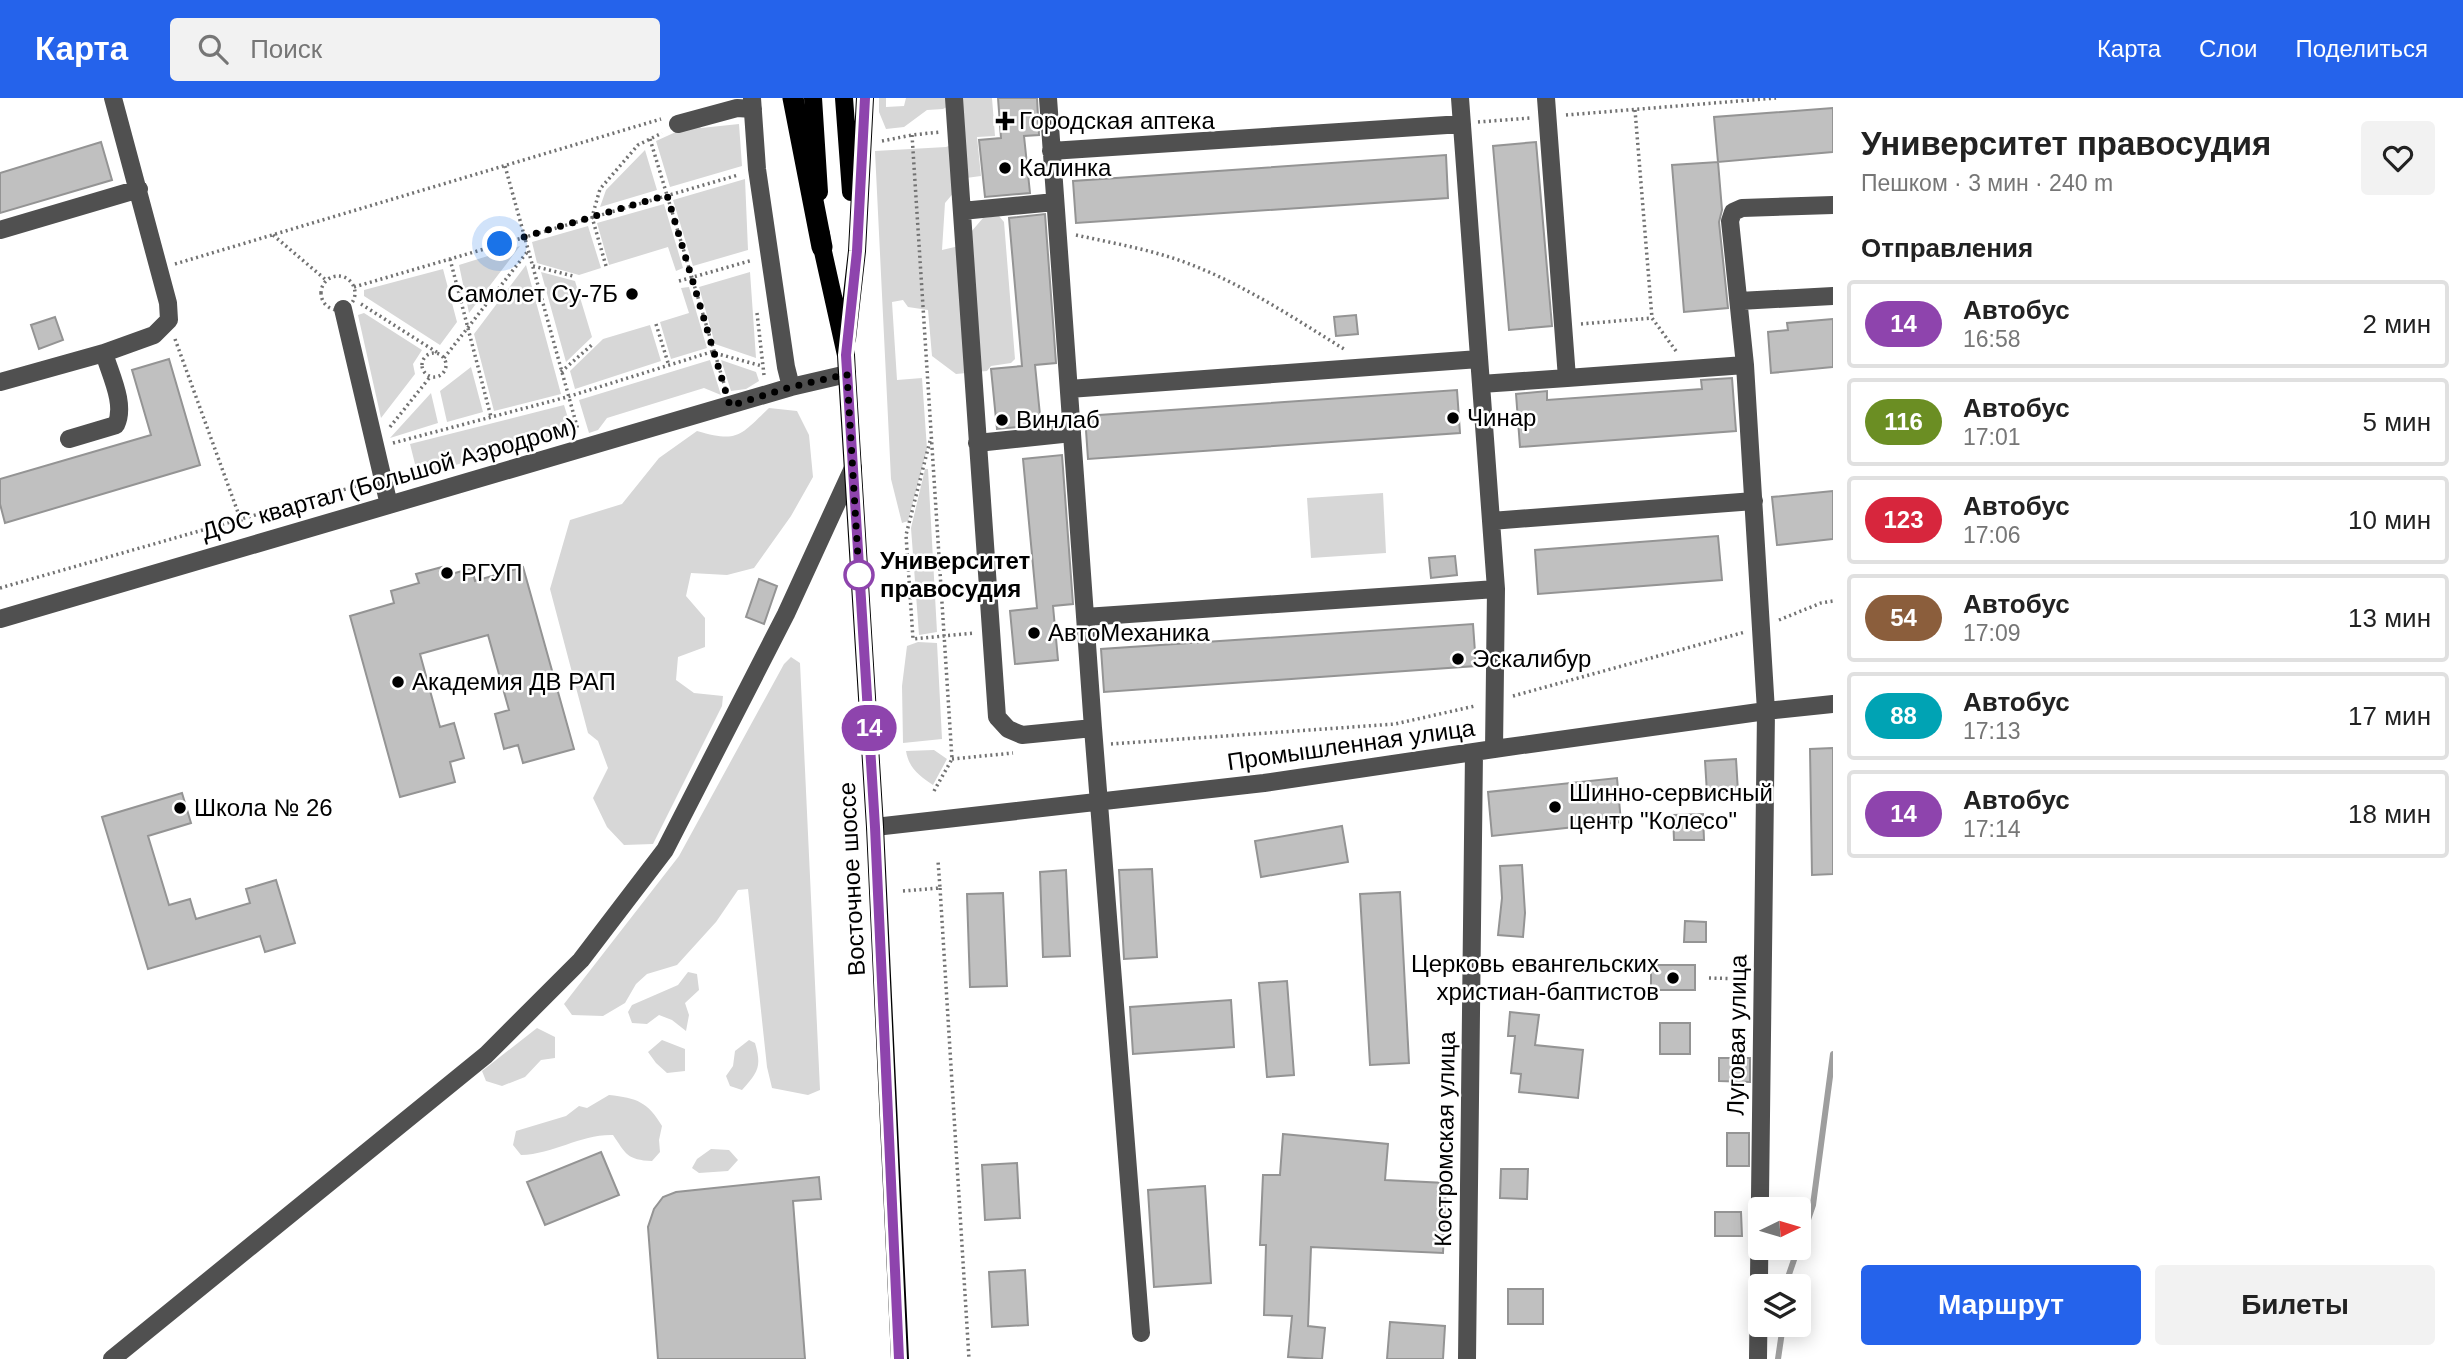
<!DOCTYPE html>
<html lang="ru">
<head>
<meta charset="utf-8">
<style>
  body { margin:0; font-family:Helvetica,sans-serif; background:#f2f2f2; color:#222; height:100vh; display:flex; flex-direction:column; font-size:26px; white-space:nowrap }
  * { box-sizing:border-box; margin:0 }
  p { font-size:23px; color:#767676 }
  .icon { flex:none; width:38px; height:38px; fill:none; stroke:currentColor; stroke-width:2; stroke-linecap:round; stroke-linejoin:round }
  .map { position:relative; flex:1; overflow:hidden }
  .side { display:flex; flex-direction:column; background:#fff; width:630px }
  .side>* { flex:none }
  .badge { padding:0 14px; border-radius:23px; font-size:24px; line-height:46px }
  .needle { width:46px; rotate:85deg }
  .tools { position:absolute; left:1748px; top:1099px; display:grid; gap:14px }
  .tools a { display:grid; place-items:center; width:63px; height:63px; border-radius:7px; background:#fff; box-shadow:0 4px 18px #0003; font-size:35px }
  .you { position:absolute; width:35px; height:35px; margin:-18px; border:5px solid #fff; border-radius:50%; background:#1a73e8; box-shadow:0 0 0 10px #1a73e833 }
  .map>.badge { position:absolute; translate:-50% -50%; box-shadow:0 0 0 4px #fff }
  h2 { padding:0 28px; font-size:26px; line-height:63px }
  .round { display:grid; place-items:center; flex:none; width:74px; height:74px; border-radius:7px; background:#f2f2f2 }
  .headline { display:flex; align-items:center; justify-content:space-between; height:119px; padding:0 28px }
  h1 { font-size:33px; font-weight:600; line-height:52px }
  .cta { display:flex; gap:14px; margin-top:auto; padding:14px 28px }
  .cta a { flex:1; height:80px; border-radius:7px; background:#2563eb; color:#fff; font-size:28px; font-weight:600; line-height:80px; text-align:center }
  .cta a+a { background:#f2f2f2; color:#222 }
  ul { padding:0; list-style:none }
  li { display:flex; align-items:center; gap:21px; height:88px; margin:0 14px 10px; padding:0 14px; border:4px solid #e0e0e0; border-radius:7px }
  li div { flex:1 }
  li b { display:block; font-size:26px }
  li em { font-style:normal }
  li .badge { min-width:77px; font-weight:700; text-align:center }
  header { display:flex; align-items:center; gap:42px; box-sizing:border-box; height:98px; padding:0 35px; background:#2563eb; color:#fff }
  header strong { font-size:33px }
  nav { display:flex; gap:38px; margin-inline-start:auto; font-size:24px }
  .search { width:490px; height:63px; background:#f2f2f2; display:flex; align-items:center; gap:18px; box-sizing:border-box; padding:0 24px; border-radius:7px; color:#767676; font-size:26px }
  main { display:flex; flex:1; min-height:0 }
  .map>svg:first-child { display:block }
  .green { fill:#d7d7d7 }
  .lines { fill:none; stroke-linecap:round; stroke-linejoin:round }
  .stream { stroke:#9e9e9e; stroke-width:6 }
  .building { fill:#c0c0c0; stroke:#949494; stroke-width:2 }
  .path { stroke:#727272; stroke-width:3.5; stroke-dasharray:2 3.5; stroke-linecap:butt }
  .minor { stroke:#505050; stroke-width:18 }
  .major { stroke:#000; stroke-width:18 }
  .highway { stroke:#000; stroke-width:21 }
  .line-casing { stroke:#fff; stroke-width:16 }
  .line { stroke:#8e44ad; stroke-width:10 }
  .walk { stroke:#000; stroke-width:7; stroke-dasharray:0 12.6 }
  .poi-dot { fill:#000; stroke:#fff; stroke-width:2.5 }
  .stop-dot { fill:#fff; stroke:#8e44ad; stroke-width:3.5 }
  .labels { text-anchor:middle; stroke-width:5; stroke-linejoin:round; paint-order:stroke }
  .poi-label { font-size:24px; fill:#000; stroke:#fff; text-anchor:start }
  .street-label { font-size:24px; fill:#000; stroke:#fff }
  .stop-label { font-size:24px; font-weight:bold; fill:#000; stroke:#fff; text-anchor:start }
</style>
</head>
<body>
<header>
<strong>Карта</strong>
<div class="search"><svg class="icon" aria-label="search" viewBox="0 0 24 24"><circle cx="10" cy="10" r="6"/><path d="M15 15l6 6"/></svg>Поиск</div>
<nav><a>Карта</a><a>Слои</a><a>Поделиться</a></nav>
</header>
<main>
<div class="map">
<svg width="1833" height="1261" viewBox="0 0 1833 1261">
  <rect width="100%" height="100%" fill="#fff"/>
  <path class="green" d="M879,0H886V9L904,8L906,0H948L949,8L943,11L927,12L904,29L886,31L879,14Z
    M957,0H992L995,38L977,39L981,78L966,80L945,105L942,152L959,148L983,120L999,118L1004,124L1015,261L1011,265L991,268L987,273L956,276L932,258L928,212L908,209L903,202L892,204L897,282L922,280L927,351L908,423L902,425L891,381L875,53L946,49L960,44Z
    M739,26L742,68L670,89L656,43L678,33L700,29L701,30Z
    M645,52L657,92L600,109L606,92Z
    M745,81L748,152L693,168L673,102Z
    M664,106L683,170L676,173L668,149L609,167L597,125Z
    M588,128L601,170L579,177L537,165L532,144Z
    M520,148L469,215L459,167Z
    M526,167L561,296L494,313L474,236Z
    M443,171L457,224L440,247L364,198V192Z
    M541,174L575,183L592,239L566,264Z
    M750,174L756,260L715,246L699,189Z
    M689,189L707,250L671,261L660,224L689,215L681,190Z
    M364,215L422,252L413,266L415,276L381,320L358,217Z
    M650,227L661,263L575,291L570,273L603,241Z
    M710,262L721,297L704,290L607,320L598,332L589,335L579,302Z
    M721,262L756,274L759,283L746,291L731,293Z
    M471,269L483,314L447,324L440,293Z
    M431,295L438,325L390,340Z
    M564,307L572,333L418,378L410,346Z
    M769,310L797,313L809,337L813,379L791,418L754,470L727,477L691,475L686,498L705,520V549L678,559L676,582L694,595L723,598L722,608L653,746L624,747L607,729L593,700L608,670L598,643L588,635L550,491L570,422L622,406L659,360L697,333C738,345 740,338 769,310Z
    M925,371H928L937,534L919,537L911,430Z
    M1383,395L1386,455L1311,460L1307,400Z
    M918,544L937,545L942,641L903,645L902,588L907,548Z
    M791,559L800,565L820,992L808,997L772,990L767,969L748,791L738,792L716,824L677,867L647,876L636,886L625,905L603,918L572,917L564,906L679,758L784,566Z
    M934,652L947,661L933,687C920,678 909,671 906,653Z
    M688,874L697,876L699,892L685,905L689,917L686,933L672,922L659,917L647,926L632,925L628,914L632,907L678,887Z
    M537,930L555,939V960L541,962L525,979L502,988L486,983L482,973Z
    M662,942L685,951V973L667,975L656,965L648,954Z
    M749,942L755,945C762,969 758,974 742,992L730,988L726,978L733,968L735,953Z
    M609,997C637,1000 648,1004 662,1028L659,1042L660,1054L652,1063C627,1062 626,1056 613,1037C581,1036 554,1056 521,1057L513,1047L516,1033L566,1018L579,1008L587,1010Z
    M711,1051L729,1052L738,1062L728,1073L699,1075L692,1070L697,1061Z"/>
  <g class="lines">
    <path class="stream" d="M1799,1148L1813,1107L1833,956
      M1785,1188L1798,1150
      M1778,1261L1783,1227"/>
  </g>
  <path class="building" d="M998,0H1037L1039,37L1024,38L1030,95L985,99L979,42L1001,40Z
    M1833,10V54L1718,64L1714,19Z
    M101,44L112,82L0,115V75Z
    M1536,44L1552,228L1509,232L1493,48Z
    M1446,57L1448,100L1076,125L1073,83Z
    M1718,64L1722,112L1719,124L1728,210L1684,214L1672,67Z
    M1045,116L1056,265L1035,267L1041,327L997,331L991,271L1022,268L1009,120Z
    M1356,217L1358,236L1336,238L1334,219Z
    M55,219L63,242L39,251L31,227Z
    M1833,221V269L1771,275L1768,234L1788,232L1787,225Z
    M169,261L200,367L5,425L0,406V381L151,337L132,272Z
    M1732,280L1736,333L1520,349L1516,296L1547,293V302L1702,291L1701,282Z
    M1457,292L1460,335L1088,361L1085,318Z
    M1062,357L1073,506L1053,508L1058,562L1015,566L1010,513L1037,510L1023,361Z
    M1833,393V441L1777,447L1772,399Z
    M1718,438L1722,482L1538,496L1535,452Z
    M1455,458L1457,477L1431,480L1429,460Z
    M442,469L445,478L472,470L475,483L523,469L574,651L523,665L518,647L504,651L495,616L509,612L488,537L420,556L440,629L454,625L464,660L450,664L455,684L400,699L350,518L394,505L391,493L419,485L416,476Z
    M759,481L777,488L764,526L746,519Z
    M1473,526L1476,568L1104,594L1101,551Z
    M1833,650V776L1812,777L1810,651Z
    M1736,661L1738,694L1707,695L1705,663Z
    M1617,680L1621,724L1492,738L1488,694Z
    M182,695L191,725L148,738L169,807L190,801L196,821L250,805L246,791L276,782L295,845L265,854L260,838L148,871L102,719Z
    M1703,716L1704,742H1674L1673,717Z
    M1342,728L1348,764L1261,779L1255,743Z
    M1522,767L1525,815L1523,839L1498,837L1502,800L1500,768Z
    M1152,771L1157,859L1124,861L1119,772Z
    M1066,772L1070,858L1043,859L1040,774Z
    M1400,794L1409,965L1370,967L1360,796Z
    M1003,795L1007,888L970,889L967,796Z
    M1685,823L1706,824V844H1684Z
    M1651,867H1695V892H1651Z
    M1287,883L1294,977L1267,979L1259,885Z
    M1231,902L1234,949L1133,956L1130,909Z
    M1510,914L1539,917L1535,947L1583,952L1578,1000L1519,994L1521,976L1511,975L1515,938H1508Z
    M1660,925H1690V956H1660Z
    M1719,960H1750V984L1719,983Z
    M1727,1035H1749V1068H1727Z
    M1283,1036L1388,1046L1385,1082L1446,1085L1443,1155L1311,1149L1308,1228L1325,1230L1322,1261L1288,1259L1292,1218L1264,1217L1266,1147H1260L1263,1077H1280Z
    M601,1054L619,1097L545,1127L527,1084Z
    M1017,1065L1020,1120L985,1122L982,1067Z
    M1501,1071H1528L1527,1101L1500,1100Z
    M819,1079L821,1101L793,1103L805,1261H658L648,1129L654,1111L663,1099L676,1094Z
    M1205,1088L1211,1185L1154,1189L1148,1092Z
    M1715,1114H1741L1742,1138H1715Z
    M1025,1172L1028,1227L992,1229L989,1174Z
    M1508,1191H1543V1226H1508Z
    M1390,1224L1445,1228L1443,1261H1387Z"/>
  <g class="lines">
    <path class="path" d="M1635,12L1652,220L1676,253
      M1566,17L1776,0
      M1478,24L1530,20
      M912,37L952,661L934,693
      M650,41L725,289
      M882,43L912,37L940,34
      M505,68L578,332
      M273,137L326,182
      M1076,137C1117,146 1159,153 1197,169C1249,190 1297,222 1344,251
      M450,161L491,319
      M175,166L661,21
      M533,168L573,178
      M606,168L592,119L600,91L638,47L662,35
      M321 195a17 17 0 1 1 34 0a17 17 0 1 1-34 0Z
      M679,183L753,162
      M354,189L738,77
      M361,206L438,255
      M757,215L764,277
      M656,226L669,268
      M1581,226L1652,220
      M175,241L244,431
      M422 267a12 12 0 1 1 24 0a12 12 0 1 1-24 0Z
      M444,260L528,153
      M561,274L594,245
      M390,329L430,279
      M930,343L906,437L913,541L974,535
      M393,345L567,299L711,254L762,268
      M0,490L367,385
      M1779,522L1821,505L1833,503
      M1513,598L1745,534
      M1111,646L1395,626L1475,608
      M952,661L1013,655
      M940,790L969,1261
      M903,793L940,790L938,763
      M1709,880L1746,881"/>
    <path class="minor" d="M752,0L757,71L786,269L791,289
      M954,0L997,619L1008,631L1022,637L1093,630
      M1048,0L1093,630L1141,1235
      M1460,0L1496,491L1494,651
      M678,26L737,10L753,11
      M1051,53L1462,26
      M962,113L1055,104
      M0,132L139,91
      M1739,203L1833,198
      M343,211L389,407
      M1567,280L1745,267
      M0,284L104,255L154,237L169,222L168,205L113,0
      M1481,286L1567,280L1546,0
      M1069,291L1479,261
      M69,341L116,327C126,306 110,276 104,255
      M977,345L1072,335
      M1491,423L1754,403
      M1085,519L1496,491
      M0,521L791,289L847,276
      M875,729L1264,685L1494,651L1766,613L1833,606
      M112,1261L486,957L581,862L665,752L786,516L853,370
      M1467,1261L1474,654
      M1758,1261L1766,613L1745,267L1730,123L1733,114L1742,110L1833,107"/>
    <path class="major" d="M813,0L819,94
      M844,0L851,94
      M821,136L822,149L846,257L847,276L875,729L900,1261
      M847,241L857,153L865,0"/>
    <path class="highway" d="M793,0L822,149"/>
  </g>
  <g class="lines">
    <defs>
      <path id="line" d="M865,0L857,153L846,257L875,729L899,1261"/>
    </defs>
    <use href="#line" class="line-casing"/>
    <use href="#line" class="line"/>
    <path class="walk" d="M500,146L667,97L730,308L791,289L847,276L859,477"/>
  </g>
  <g class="poi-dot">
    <path d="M1001.5 12.5h7v7h7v7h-7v7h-7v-7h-7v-7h7z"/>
    <circle cx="1005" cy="70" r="7"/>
    <circle cx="632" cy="196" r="7"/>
    <circle cx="1453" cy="320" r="7"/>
    <circle cx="1002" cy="322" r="7"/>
    <circle cx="447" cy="475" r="7"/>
    <circle cx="1034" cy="535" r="7"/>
    <circle cx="1458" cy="561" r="7"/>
    <circle cx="398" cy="584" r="7"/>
    <circle cx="1555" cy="709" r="7"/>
    <circle cx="180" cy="710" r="7"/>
    <circle cx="1673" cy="880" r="7"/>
  </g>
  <circle class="stop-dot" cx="859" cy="477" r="14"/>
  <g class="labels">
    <g class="poi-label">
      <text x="1019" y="31">Городская аптека</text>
      <text x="1019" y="78">Калинка</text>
      <text x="618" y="204" text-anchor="end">Самолет Су-7Б</text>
      <text x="1467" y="328">Чинар</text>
      <text x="1016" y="330">Винлаб</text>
      <text x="461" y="483">РГУП</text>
      <text x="1048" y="543">АвтоМеханика</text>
      <text x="1472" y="569">Эскалибур</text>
      <text x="412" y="592">Академия ДВ РАП</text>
      <text x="1569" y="703">Шинно-сервисный<tspan x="1569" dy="28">центр "Колесо"</tspan></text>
      <text x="194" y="718">Школа № 26</text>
      <text x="1659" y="874" text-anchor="end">Церковь евангельских<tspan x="1659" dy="28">христиан-баптистов</tspan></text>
    </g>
    <g class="street-label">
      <text transform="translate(389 381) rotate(-16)" y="8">ДОС квартал (Большой Аэродром)</text>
      <text transform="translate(1351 647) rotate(-8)" y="8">Промышленная улица</text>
      <text transform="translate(852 781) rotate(-93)" y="8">Восточное шоссе</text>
      <text transform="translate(1737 937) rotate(-89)" y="8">Луговая улица</text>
      <text transform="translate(1445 1041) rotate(-89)" y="8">Костромская улица</text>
    </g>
    <g class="stop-label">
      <text x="880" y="471">Университет<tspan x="880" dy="28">правосудия</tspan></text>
    </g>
  </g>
</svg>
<div class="tools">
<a><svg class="needle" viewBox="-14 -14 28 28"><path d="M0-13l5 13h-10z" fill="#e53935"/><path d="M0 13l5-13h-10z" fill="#767676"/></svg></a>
<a><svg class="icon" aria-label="layers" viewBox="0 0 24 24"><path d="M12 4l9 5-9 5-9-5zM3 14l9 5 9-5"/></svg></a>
</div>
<div class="you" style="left:500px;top:146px"></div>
<b class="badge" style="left:869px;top:630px;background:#8e44ad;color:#fff">14</b>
</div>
<section class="side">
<div class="headline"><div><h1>Университет правосудия</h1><p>Пешком · 3 мин · 240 m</p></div><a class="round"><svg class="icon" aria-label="heart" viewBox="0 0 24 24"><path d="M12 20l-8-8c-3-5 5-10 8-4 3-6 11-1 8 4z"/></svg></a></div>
<h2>Отправления</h2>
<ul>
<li><span class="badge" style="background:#8e44ad;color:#fff">14</span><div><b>Автобус</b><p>16:58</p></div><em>2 мин</em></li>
<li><span class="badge" style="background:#6b8e23;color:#fff">116</span><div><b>Автобус</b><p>17:01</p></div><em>5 мин</em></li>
<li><span class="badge" style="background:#d7263d;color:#fff">123</span><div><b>Автобус</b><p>17:06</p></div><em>10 мин</em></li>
<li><span class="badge" style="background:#8b5e3c;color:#fff">54</span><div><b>Автобус</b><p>17:09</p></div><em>13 мин</em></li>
<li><span class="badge" style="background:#00a3b4;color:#fff">88</span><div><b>Автобус</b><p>17:13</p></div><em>17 мин</em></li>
<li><span class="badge" style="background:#8e44ad;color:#fff">14</span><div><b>Автобус</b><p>17:14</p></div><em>18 мин</em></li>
</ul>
<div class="cta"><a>Маршрут</a><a>Билеты</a></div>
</section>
</main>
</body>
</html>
